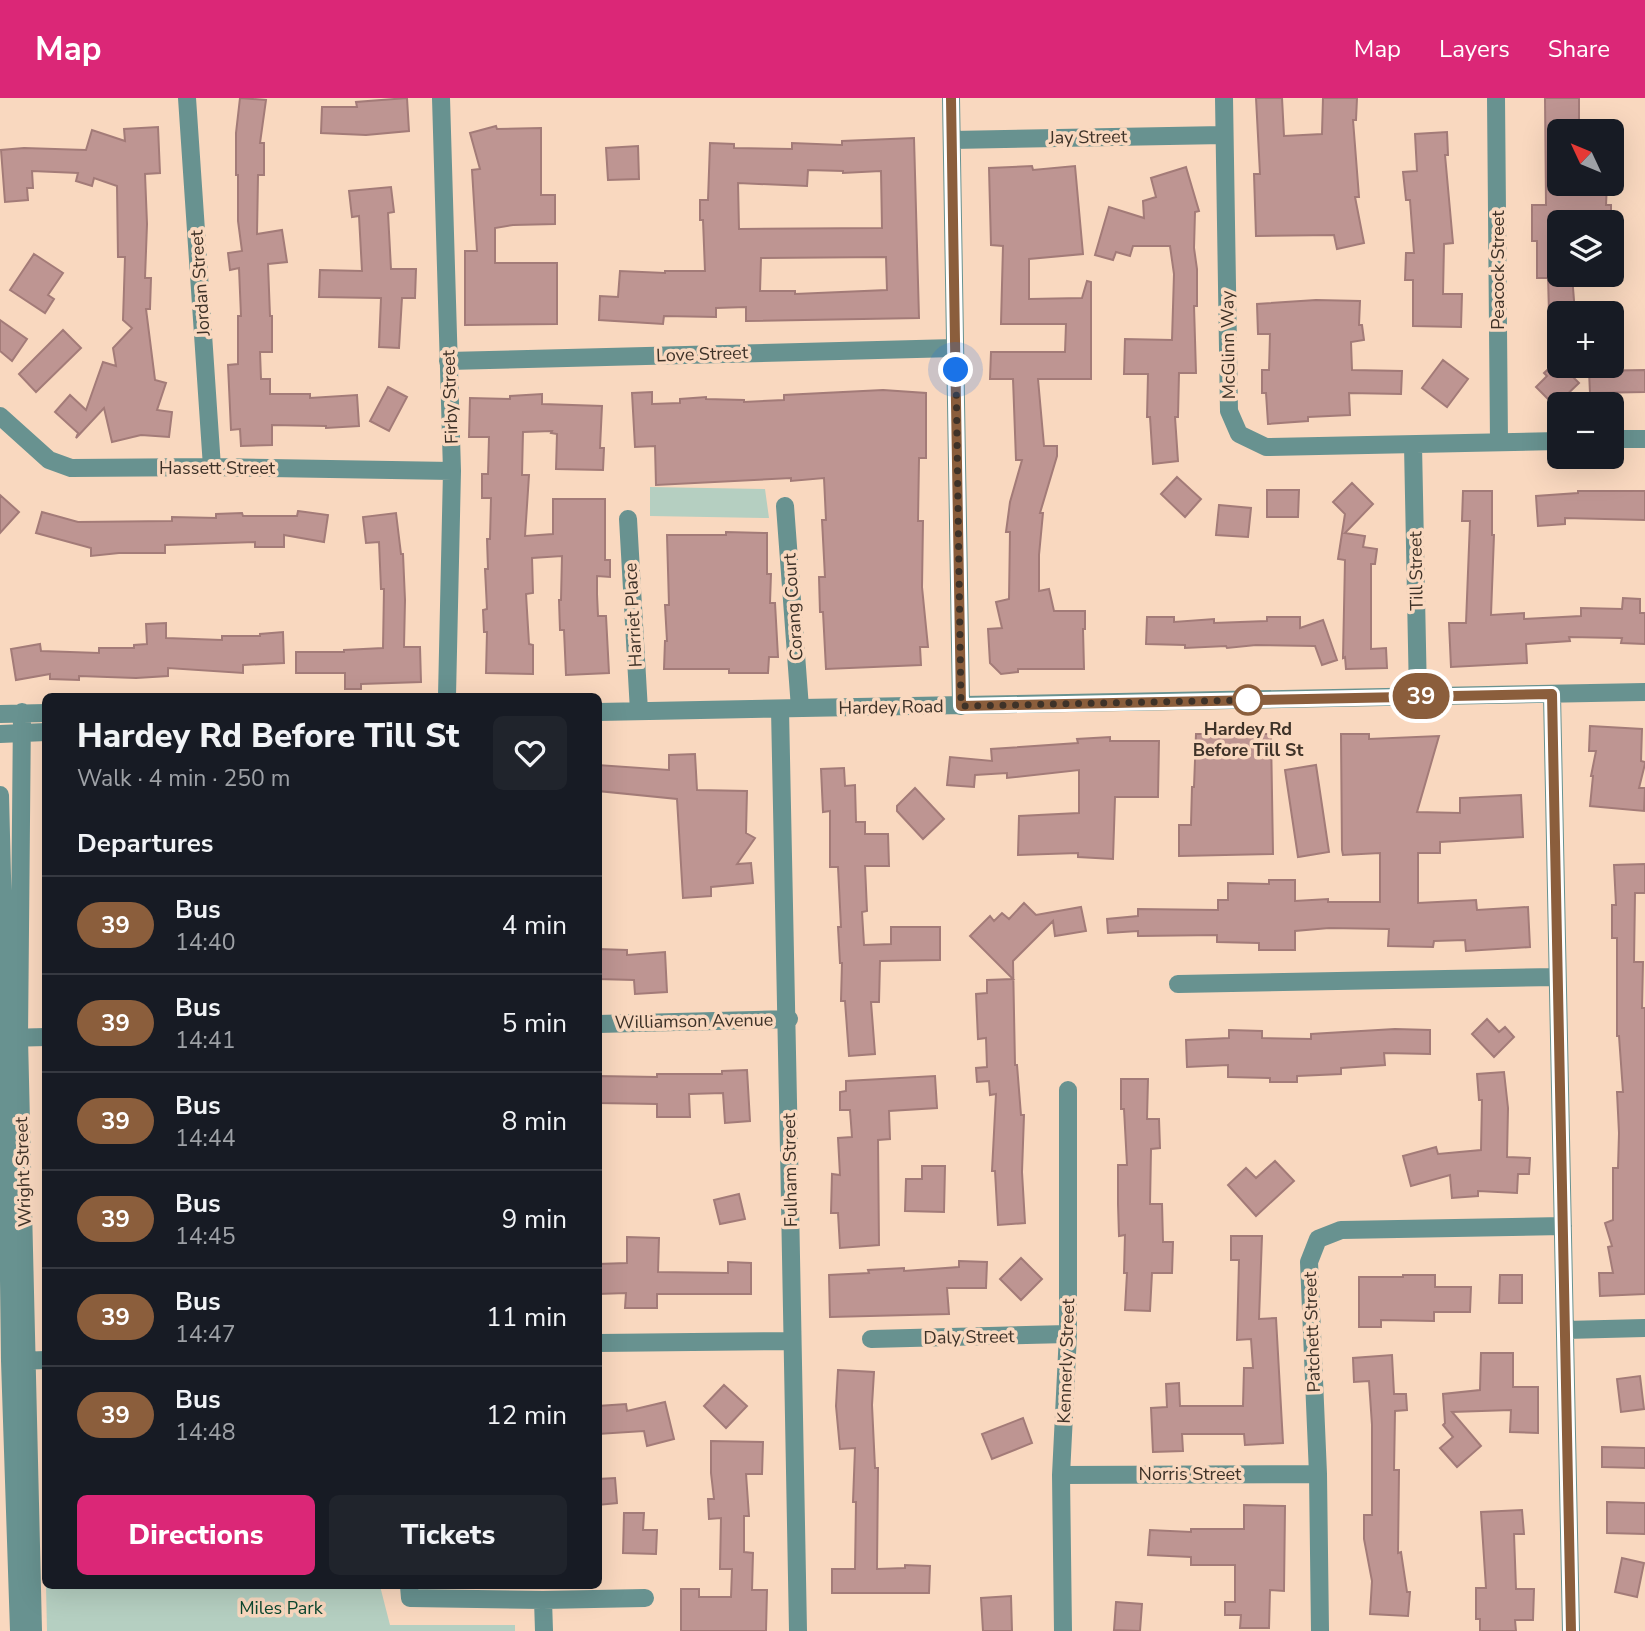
<!DOCTYPE html>
<html lang="en">
<head>
<meta charset="utf-8">
<style>
  body { margin:0; font-family:"Nunito Sans",sans-serif; background:#20242c; color:#f1f3f6; height:100vh; display:flex; flex-direction:column; font-size:26px; white-space:nowrap }
  * { box-sizing:border-box; margin:0 }
  p { font-size:23px; color:#9ea1a6 }
  .icon { flex:none; width:38px; height:38px; fill:none; stroke:currentColor; stroke-width:2; stroke-linecap:round; stroke-linejoin:round }
  .map { position:relative; flex:1; overflow:hidden }
  .drawer { position:absolute; left:42px; top:595px; width:560px; height:896px; display:flex; flex-direction:column; background:#171b24; border-radius:10px; box-shadow:0 7px 28px #0002 }
  .drawer>* { flex:none }
  .badge { padding:0 14px; border-radius:23px; font-size:24px; line-height:46px }
  .needle { width:46px; rotate:314deg }
  .controls { position:absolute; left:1547px; top:21px; display:grid; gap:14px }
  .controls a { display:grid; place-items:center; width:77px; height:77px; border-radius:10px; background:#171b24; box-shadow:0 7px 28px #0002; font-size:35px }
  .you { position:absolute; width:35px; height:35px; margin:-18px; border:5px solid #fff; border-radius:50%; background:#1a73e8; box-shadow:0 0 0 10px #1a73e833 }
  .map>.badge { position:absolute; translate:-50% -50%; box-shadow:0 0 0 4px #fff }
  h2 { padding:0 35px; font-size:26px; line-height:63px }
  .round { display:grid; place-items:center; flex:none; width:74px; height:74px; border-radius:10px; background:#20242c }
  .head { display:flex; align-items:center; justify-content:space-between; height:119px; padding:0 35px }
  h1 { font-size:33px; font-weight:800; line-height:52px }
  .button { display:flex; gap:14px; margin-top:auto; padding:14px 35px }
  .button a { flex:1; height:80px; border-radius:10px; background:#db2777; color:#fff; font-size:28px; font-weight:800; line-height:80px; text-align:center }
  .button a+a { background:#20242c; color:#f1f3f6 }
  ul { padding:0; list-style:none }
  li { display:flex; align-items:center; gap:21px; height:98px; padding:0 35px; border-top:2px solid #363941 }
  li div { flex:1 }
  li b { display:block; font-size:26px }
  li em { font-style:normal }
  li .badge { min-width:77px; font-weight:700; text-align:center }
  header { display:flex; align-items:center; gap:42px; box-sizing:border-box; height:98px; padding:0 35px; background:#db2777; color:#fff }
  header strong { font-size:33px }
  nav { display:flex; gap:38px; margin-inline-start:auto; font-size:24px }
  .map>svg:first-child { display:block }
  .green { fill:#b5cfc1 }
  .building { fill:#be9592; stroke:#a37b78; stroke-width:2; fill-rule:evenodd }
  .lines { fill:none; stroke-linecap:round; stroke-linejoin:round }
  .minor { stroke:#689290; stroke-width:18 }
  .line-casing { stroke:#fff; stroke-width:16 }
  .line { stroke:#8b5e3c; stroke-width:10 }
  .walk { stroke:#3e3228; stroke-width:7; stroke-dasharray:0 12.6 }
  .stop-dot { fill:#fff; stroke:#8b5e3c; stroke-width:3.5 }
  .labels { text-anchor:middle; stroke-width:7; stroke-linejoin:round; paint-order:stroke }
  .street-label { font-size:18px; fill:#3e3228; stroke:#f9d8bf }
  .stop-label { font-size:18px; font-weight:bold; fill:#3e3228; stroke:#f9d8bf }
  .park-label { font-size:18px; fill:#0b472f; stroke:#f9d8bf }
</style>
</head>
<body>
<header>
<strong>Map</strong>
<nav><a>Map</a><a>Layers</a><a>Share</a></nav>
</header>
<div class="map">
<svg width="1645" height="1533" viewBox="0 0 1645 1533">
  <rect width="100%" height="100%" fill="#f9d8bf"/>
  <path class="green" d="M650,389L765,391L769,420L650,418Z
    M46,1488H380L390,1527H515V1533H47Z"/>
  <path class="building" d="M240,0L266,2L260,45H264V77H258L257,136L282,132L287,164L268,166L270,218H272V254H260L261,281H270V296H310V300L357,297L359,328L326,330V328L272,327V347L241,348L240,331L231,332L228,267L238,266V218H241L239,170L230,172L228,155L242,153L238,123V77H236V35Z
    M407,0L409,33L366,37L321,35L322,9H357L356,4Z
    M1256,0H1282L1284,38L1322,36L1323,0H1357L1356,22H1353L1359,99H1355L1364,145L1337,151L1334,137L1256,138L1254,76H1260Z
    M1545,0H1579V33H1559V86H1607L1606,107H1611V124H1559V177H1572L1575,215H1549L1548,180H1537V143H1532V107H1546Z
    M496,28L497,31L541,30V97H555V126L513,127L495,130V165H557V226L465,227V153H477L472,72L480,71L470,35Z
    M158,29L160,75L145,76L147,126L145,180H151L150,211H146L155,282L166,285L157,312L172,314L169,339L141,337L112,344L104,310L76,340L78,335L55,314L70,297L86,312L103,264L116,268L113,250L132,230L123,222L125,159H118L117,88L94,80L92,88L76,83L78,75L32,73L33,90H27L28,102L5,104L1,52L24,50L86,52L92,32L125,43L124,31Z
    M1447,34L1448,57H1445L1453,145L1444,146L1443,196H1462L1461,229L1413,228V182H1405L1406,155H1414L1410,102H1406L1403,74L1417,73L1415,36Z
    M914,40L919,220L746,223V209L716,210V219L664,218L663,226L599,222L600,198L618,199L620,173L665,175V173H705L703,122H700V102H708L710,45L734,46V50L792,51V45L842,47V43ZM808,72L843,73V75L881,73L882,130L739,131L738,85L807,88ZM886,159L887,192L795,196V193H760L761,160Z
    M638,48L639,81L608,82L606,50Z
    M1032,68L1033,72L1075,68L1083,156L1029,161V201L1082,200L1087,183L1091,184V281H1038L1044,348H1057V358L1040,415H1043L1039,457V493L1049,491L1054,513H1085V531H1083L1084,571H1018V574L1001,576L990,565L988,531L1002,530L996,504L1009,501L1010,434H1006L1010,404L1022,362H1016L1013,281H990L991,254H1065L1066,226H1001L1003,148L991,147L989,70Z
    M1186,69L1199,113L1195,114L1194,150L1197,171V208H1194L1196,275H1179L1178,319H1175L1178,363L1153,366L1150,319H1147L1148,276H1124L1125,241L1172,242L1174,176L1170,148H1133L1130,158L1116,154L1113,162L1095,157L1109,109L1144,120L1143,103L1156,99L1151,80Z
    M391,89L394,114L388,115L391,171H416L415,200H402L399,250L379,249L381,200L319,199L320,172L362,173L359,118L352,119L349,93Z
    M34,156L63,175L48,197L54,201L45,215L10,192Z
    M1316,202L1360,203L1359,227H1362L1364,242L1351,244L1352,272L1402,273L1401,296L1349,295L1350,317L1308,319V323L1268,326L1266,295H1262V272H1269L1270,236H1258L1257,206Z
    M0,222L27,241L12,263L0,253Z
    M63,232L81,250L36,294L19,276Z
    M1443,262L1468,281L1447,309L1422,290Z
    M1557,263L1559,268H1562L1579,285L1555,308L1536,289L1547,278L1544,275Z
    M1645,272V294L1590,295L1589,273Z
    M388,289L407,299L389,333L370,323Z
    M883,292L926,295V360H919L918,423H923L922,489L928,549H920L921,567L826,571L823,514H820L819,479H825L822,422H826L824,380L791,383V380L656,387L655,348L635,349L632,295L652,294V306L680,305V301L706,299V301L744,302V304L784,302V297Z
    M542,296V306L602,308L600,350H604L603,372L556,371L557,336L551,335L552,333L523,334L522,377H529L525,438L553,436V401H605V462H610V479L597,478V496L598,518H606L609,575L566,577L564,532H560L559,502H561L562,458L532,460L533,495L526,496L529,546L533,547V576L486,575L487,534H484L483,512L487,511L485,471H488L487,441H490L491,400H482V376H488L489,339H469L470,300L510,301V298Z
    M1177,379L1201,401L1185,419L1161,396Z
    M1352,385L1373,406L1345,435L1365,438L1363,449L1377,451L1375,466H1371V551L1386,550L1387,570L1346,571L1345,559L1343,560L1345,462L1338,461L1345,416L1333,404Z
    M1267,392H1299L1298,419H1267Z
    M1463,393H1492V437H1494L1491,517L1524,515V521L1581,518V510L1622,511L1623,500L1640,501V515H1645V546L1621,545L1622,540L1569,539L1570,543L1526,546L1527,565L1451,569L1449,525H1466L1470,423H1462Z
    M1578,393H1645V422L1565,420V426L1538,428L1536,398L1578,395Z
    M0,397L19,414L0,435Z
    M1219,407L1251,410L1248,439L1216,437Z
    M298,413L328,417L324,444L284,437V449H255V444L165,447V455H119L91,458V450L36,435L42,414L78,424L172,423V419L216,420V416L242,415L243,418H297Z
    M396,415L401,456H403L405,502L404,549H420L421,584L361,586V591H345V575H296V554H344V552L383,550L384,491H381L379,444L366,445L363,419Z
    M726,434L767,435V476H771L770,505H775L778,559H769L768,575H729V571H664L665,543H667L665,507H669L667,437H726Z
    M1147,519H1174V524L1214,521V525L1267,523V519H1300V530L1323,522L1337,562L1322,567L1315,548L1256,547L1227,550L1226,548L1185,550V547L1146,546Z
    M166,525V540L222,542V538H260V536L283,534L284,565L243,567V575L168,570V578L136,580L79,578V582L50,581V576L16,582L11,551L40,546L41,553L99,555V550H134V547L147,546L146,526Z
    M1590,628L1642,631L1641,663L1645,664V666L1639,690H1645L1644,713L1590,708L1593,678H1591L1596,653H1589Z
    M1196,636H1271L1273,756L1179,758V727H1191L1192,689H1194Z
    M1341,636H1369V641L1439,638L1417,714L1460,715V700L1521,697L1523,739L1440,744V755H1418V805L1476,802L1477,812L1528,809L1530,849L1466,853L1465,842L1434,843L1433,849L1388,848L1389,831L1329,830L1295,833V852H1259V845L1217,844V837L1138,838V833L1108,835L1107,821L1138,818V811L1218,812V802H1228V785L1269,786V782H1295V803L1328,801V804H1380V755L1343,757L1342,752Z
    M1110,639V643H1159L1158,699H1115L1113,761L1078,759V755L1018,757L1019,718L1079,715V672L1007,680V675L975,677L974,689L947,687L950,659L992,663L991,651L1078,645L1077,641Z
    M695,656L697,692L747,693L746,735L755,740L737,766L751,765L753,785L711,789V798L683,800L677,701L598,693V667L669,672V657Z
    M1316,667L1329,754L1298,759L1285,672Z
    M844,670L845,688L855,687L856,724H865V736H888L889,768H865L867,813L862,814L864,847L891,846V829H940V862L880,863L879,904H871L875,956L849,958L845,903H841L842,865H840L838,829H841L838,769H830V713L823,714L821,671Z
    M915,690L944,721L923,741L897,713V708Z
    M1645,766V795H1635L1634,864H1643L1642,910H1645V1196L1600,1198L1599,1175H1613L1608,1149L1612,1148L1605,1125L1613,1122V1070H1618L1619,1035L1617,994H1623L1619,938H1617V840H1612V807H1616L1614,767Z
    M1024,805L1036,817L1081,809L1086,833L1055,838L1053,823L1013,863L1015,967H1017L1021,1017H1024L1022,1074L1025,1125L998,1127L995,1073H992L996,996L990,997L989,983L977,984L976,970L987,969L986,940L978,941L976,896L987,895V882L1013,881L970,838L990,818L994,823L1002,815L1009,821Z
    M598,851L627,852V857L665,854L667,894L635,896L634,882L598,881Z
    M1487,921L1499,934L1505,929L1514,939L1494,959L1472,936Z
    M1395,931L1430,932V956L1384,955L1385,967L1341,970V976L1297,978V984H1270V980L1228,979V967L1187,969L1186,942L1229,940V932L1262,933V940L1311,941V936Z
    M747,972L750,1023L725,1025L723,995L689,996L690,1019H657V1006L598,1005V978L657,979V976H722V973Z
    M1504,974L1508,1010L1507,1059L1530,1060L1529,1076H1518L1517,1095L1478,1093V1098L1452,1100L1450,1077L1411,1088L1403,1058L1436,1049L1438,1056L1481,1052L1482,1002H1479L1477,976Z
    M935,978L937,1010L889,1013L890,1041L878,1042L879,1147L840,1150L838,1115H831L832,1076L840,1077L838,1040L852,1039L850,1012H840V994L846,993V983Z
    M1121,981H1148L1147,1021H1159L1160,1050L1151,1051L1150,1106H1162L1163,1144H1173L1172,1175H1152L1150,1213L1125,1212L1127,1175H1124L1125,1137L1119,1138L1118,1106V1067H1127L1124,1011H1121Z
    M1275,1063L1294,1083L1256,1118L1228,1087L1246,1070L1256,1080Z
    M922,1068H945L944,1114L905,1113L906,1081H922Z
    M739,1096L745,1121L720,1126L714,1102Z
    M1231,1138H1262L1259,1221L1276,1220L1283,1345L1245,1347L1244,1336H1182L1183,1353L1153,1354L1151,1310L1167,1309L1166,1286L1179,1285L1180,1308H1243L1244,1270H1253L1251,1241L1237,1242L1239,1162H1231Z
    M627,1139L659,1140L658,1174L728,1175V1164L751,1165V1196H657V1210H625L626,1195L598,1196V1166L627,1165Z
    M1021,1160L1042,1181L1021,1202L1000,1181Z
    M959,1163L987,1164L986,1190H947L949,1216L830,1219L829,1177L869,1175L868,1172L904,1170V1173L959,1169Z
    M1403,1177H1435V1189H1471L1470,1214H1434V1223L1381,1222V1229H1359V1179H1403Z
    M1500,1177H1522V1205H1499Z
    M1481,1255H1513V1289H1538V1335L1510,1334L1511,1312L1452,1314L1481,1348L1457,1369L1440,1350L1453,1339L1443,1327L1445,1325L1443,1296L1480,1292Z
    M1392,1257L1394,1296H1406L1407,1312L1395,1313L1394,1372H1399L1398,1455L1401,1454L1407,1494H1410L1408,1518L1370,1516L1372,1483L1364,1441V1417H1372V1327L1369,1283L1354,1284L1353,1260Z
    M838,1272L874,1274L872,1307L875,1370H878L877,1471L905,1470V1467L930,1468L929,1495H832V1471H855L856,1404H853L855,1350L840,1351L836,1308Z
    M1640,1278L1644,1311L1621,1314L1617,1281Z
    M724,1287L747,1308L726,1330L704,1308Z
    M665,1304L674,1341L647,1348L644,1333L598,1336V1308L626,1306L627,1313Z
    M1023,1320L1032,1345L992,1361L982,1336Z
    M711,1343L763,1344L762,1376H746L749,1418H744V1454L753,1455L752,1492H767L766,1533H681V1491H699V1499H731L732,1471H720L721,1420L709,1421L708,1401H714L711,1375Z
    M1602,1349L1645,1350V1370L1602,1369Z
    M615,1380L617,1405L598,1407V1381Z
    M1607,1404L1645,1405V1436L1607,1435Z
    M1244,1407L1285,1408L1284,1493L1270,1492L1269,1530H1240L1241,1517H1225V1504H1235V1467H1191V1459L1148,1457L1150,1432L1191,1434V1431H1244Z
    M1522,1412L1524,1436H1514L1516,1491H1534L1533,1522H1515L1516,1533H1480V1521H1476V1490H1486L1481,1414Z
    M624,1415H644L643,1432H657L656,1456L623,1455Z
    M1622,1460L1644,1465L1637,1499L1615,1494Z
    M1011,1498L1012,1533H983L981,1500Z
    M1116,1504L1142,1506L1140,1533L1114,1532Z"/>
  <g class="lines">
    <path class="minor" d="M187,0L212,369
      M441,0L452,373L447,598
      M951,0L961,608
      M1224,0L1229,313L1239,336L1266,349L1559,343
      M1496,0L1499,344
      M952,42L1224,37
      M448,263L955,250
      M0,318L49,362L71,370L212,369L452,373
      M1612,341H1645
      M1413,347L1418,598
      M785,408L800,610
      M628,421L639,613
      M1552,596L1571,1533
      M780,611C788,918 791,1226 798,1533
      M22,614L19,940L33,1533
      M598,614L1645,594
      M0,616L46,615
      M0,636L46,634
      M0,697L6,940L10,1263L19,1533
      M1178,886L1556,879
      M598,926L789,921
      M7,940L46,939
      M1565,1232L1645,1230
      M871,1241L1068,1236
      M598,1245L792,1243
      M17,1263L46,1262
      M1061,1377L1318,1376
      M409,1488L410,1500L543,1502L544,1533
      M543,1502L645,1500
      M1063,1533L1061,1377L1068,1236V992
      M1320,1533L1318,1376L1309,1164L1318,1141L1341,1132L1563,1128"/>
  </g>
  <g class="lines">
    <defs>
      <path id="line" d="M951,0L961,608L1552,596L1571,1533"/>
    </defs>
    <use href="#line" class="line-casing"/>
    <use href="#line" class="line"/>
    <path class="walk" d="M956,272L961,608L1255,602H1248"/>
  </g>
  <circle class="stop-dot" cx="1248" cy="602" r="14"/>
  <g class="labels">
    <g class="street-label">
      <text transform="translate(1088 39) rotate(-1)" y="6">Jay Street</text>
      <text transform="translate(1498 172) rotate(-90)" y="6">Peacock Street</text>
      <text transform="translate(200 185) rotate(-94)" y="6">Jordan Street</text>
      <text transform="translate(1228 247) rotate(-91)" y="6">McGlinn Way</text>
      <text transform="translate(702 256) rotate(-2)" y="6">Love Street</text>
      <text transform="translate(450 299) rotate(-92)" y="6">Firby Street</text>
      <text x="217" y="376">Hassett Street</text>
      <text transform="translate(1416 473) rotate(-91)" y="6">Till Street</text>
      <text transform="translate(793 509) rotate(-94)" y="6">Corang Court</text>
      <text transform="translate(633 517) rotate(-93)" y="6">Harriet Place</text>
      <text transform="translate(891 609) rotate(-1)" y="6">Hardey Road</text>
      <text transform="translate(694 923) rotate(-1)" y="6">Williamson Avenue</text>
      <text transform="translate(790 1072) rotate(-91)" y="6">Fulham Street</text>
      <text transform="translate(23 1074) rotate(-92)" y="6">Wright Street</text>
      <text transform="translate(1312 1234) rotate(-92)" y="6">Patchett Street</text>
      <text transform="translate(969 1239) rotate(-1)" y="6">Daly Street</text>
      <text transform="translate(1066 1263) rotate(-88)" y="6">Kennerly Street</text>
      <text x="1190" y="1382">Norris Street</text>
    </g>
    <g class="stop-label">
      <text x="1248" y="637">Hardey Rd<tspan x="1248" dy="21">Before Till St</tspan></text>
    </g>
    <g class="park-label">
      <text x="281" y="1516">Miles Park</text>
    </g>
  </g>
</svg>
<div class="controls">
<a><svg class="needle" viewBox="-14 -14 28 28"><path d="M0-13l5 13h-10z" fill="#e53935"/><path d="M0 13l5-13h-10z" fill="#9ea1a6"/></svg></a>
<a><svg class="icon" aria-label="layers" viewBox="0 0 24 24"><path d="M12 4l9 5-9 5-9-5zM3 14l9 5 9-5"/></svg></a>
<a>+</a>
<a>−</a>
</div>
<div class="you" style="left:956px;top:272px"></div>
<b class="badge" style="left:1421px;top:598px;background:#8b5e3c;color:#fff">39</b>
<section class="drawer">
<div class="head"><div><h1>Hardey Rd Before Till St</h1><p>Walk · 4 min · 250 m</p></div><a class="round"><svg class="icon" aria-label="heart" viewBox="0 0 24 24"><path d="M12 20l-8-8c-3-5 5-10 8-4 3-6 11-1 8 4z"/></svg></a></div>
<h2>Departures</h2>
<ul>
<li><span class="badge" style="background:#8b5e3c;color:#fff">39</span><div><b>Bus</b><p>14:40</p></div><em>4 min</em></li>
<li><span class="badge" style="background:#8b5e3c;color:#fff">39</span><div><b>Bus</b><p>14:41</p></div><em>5 min</em></li>
<li><span class="badge" style="background:#8b5e3c;color:#fff">39</span><div><b>Bus</b><p>14:44</p></div><em>8 min</em></li>
<li><span class="badge" style="background:#8b5e3c;color:#fff">39</span><div><b>Bus</b><p>14:45</p></div><em>9 min</em></li>
<li><span class="badge" style="background:#8b5e3c;color:#fff">39</span><div><b>Bus</b><p>14:47</p></div><em>11 min</em></li>
<li><span class="badge" style="background:#8b5e3c;color:#fff">39</span><div><b>Bus</b><p>14:48</p></div><em>12 min</em></li>
</ul>
<div class="button"><a>Directions</a><a>Tickets</a></div>
</section>
</div>
</body>
</html>
